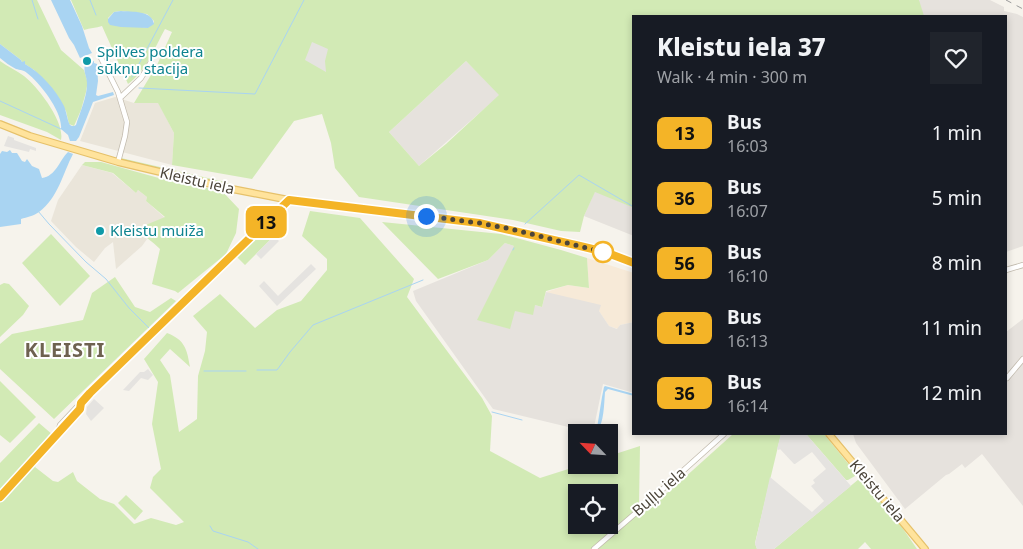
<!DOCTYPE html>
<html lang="en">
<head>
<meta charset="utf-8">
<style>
  body { margin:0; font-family:"Noto Sans",sans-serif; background:#20242c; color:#f1f3f6; height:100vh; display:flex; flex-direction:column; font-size:19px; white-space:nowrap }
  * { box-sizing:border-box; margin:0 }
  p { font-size:16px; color:#9ea1a6 }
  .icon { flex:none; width:28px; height:28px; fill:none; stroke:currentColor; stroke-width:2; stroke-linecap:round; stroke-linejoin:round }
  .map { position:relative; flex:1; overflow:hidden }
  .sheet { position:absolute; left:632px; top:15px; width:375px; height:420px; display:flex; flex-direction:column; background:#171b24; border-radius:0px; box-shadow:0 2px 8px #0003 }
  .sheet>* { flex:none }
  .badge { padding:0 10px; border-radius:8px; font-size:18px; line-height:32px }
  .needle { width:32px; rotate:295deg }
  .controls { position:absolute; left:568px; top:424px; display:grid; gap:10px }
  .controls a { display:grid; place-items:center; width:50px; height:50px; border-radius:0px; background:#171b24; box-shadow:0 2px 8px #0003; font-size:25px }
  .you { position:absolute; width:25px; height:25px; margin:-12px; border:4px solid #fff; border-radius:50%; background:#1a73e8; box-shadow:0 0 0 8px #1a73e833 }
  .map>.badge { position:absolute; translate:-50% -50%; box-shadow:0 0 0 2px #fff }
  .round { display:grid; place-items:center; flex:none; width:52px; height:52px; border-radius:0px; background:#20242c }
  .headline { display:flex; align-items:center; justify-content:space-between; height:85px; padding:0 25px }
  h1 { font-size:24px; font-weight:800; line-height:38px }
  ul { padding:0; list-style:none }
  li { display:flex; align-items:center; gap:15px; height:65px; padding:0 25px }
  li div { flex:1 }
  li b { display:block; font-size:19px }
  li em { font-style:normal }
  li .badge { min-width:55px; font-weight:700; text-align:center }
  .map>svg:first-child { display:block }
  .residential { fill:#eae5da }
  .commercial { fill:#f7ead8 }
  .industrial { fill:#e6e2dd }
  .green { fill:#d2eab5; fill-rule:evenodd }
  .parking { fill:#e5e3e0 }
  .water { fill:#a9d4f2 }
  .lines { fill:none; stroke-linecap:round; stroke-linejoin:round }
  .stream { stroke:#a9d4f2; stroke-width:1 }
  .minor-casing { stroke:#c2bbae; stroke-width:6 }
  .major-casing { stroke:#e6c16a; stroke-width:8 }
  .minor { stroke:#fff; stroke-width:4.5 }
  .major { stroke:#ffe39c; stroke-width:5.5 }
  .rail { stroke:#9a9a9a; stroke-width:1; stroke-dasharray:6 6; stroke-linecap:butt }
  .line-casing { stroke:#fff; stroke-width:11 }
  .line { stroke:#f4b427; stroke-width:8 }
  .walk { stroke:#4b4439; stroke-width:5; stroke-dasharray:0 9 }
  .culture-dot { fill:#0f9aa8; stroke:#fff; stroke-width:2 }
  .stop-dot { fill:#fff; stroke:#f4b427; stroke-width:2.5 }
  .labels { text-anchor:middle; stroke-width:4; stroke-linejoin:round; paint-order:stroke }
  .culture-label { font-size:15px; fill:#0d838f; stroke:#fff; text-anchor:start }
  .street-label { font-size:15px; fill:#4b4439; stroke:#fff }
  .district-label { font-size:20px; font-weight:bold; letter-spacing:1px; fill:#6e6250; stroke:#fff }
</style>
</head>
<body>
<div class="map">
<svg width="1023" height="549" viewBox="0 0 1023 549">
  <rect width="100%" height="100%" fill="#f6f3ec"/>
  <path class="residential" d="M115,97L134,103L158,102L174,133L172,165L80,141L95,103Z
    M82,165L112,173L136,193L138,190L147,197L146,201L165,218L136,229L147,239L142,246L116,269L113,242L105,248L94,262L76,247L51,221L58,200Z"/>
  <path class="commercial" d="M587,258L634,273V322L620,325L618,329L609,326L599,311L546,292L568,285L589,288Z"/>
  <path class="industrial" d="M920,0H990L1004,7V11L1017,14L1023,17V246L1006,252V16H901L910,5Z
    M466,61L500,95L419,166L389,132Z
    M595,191L634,208V236L584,216Z
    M505,243L514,246L515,310L535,305L542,307L546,292L601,305L599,311L609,326L617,329L620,325L634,322V393L603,384L593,432H589L493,409L416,301L413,291L488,260Z
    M1023,319V506L982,454L965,468L962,464L949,474L946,475L905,509L856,443L853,434H1006V332Z"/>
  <path class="green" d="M0,0H37L61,50L84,70L87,80V86L86,92L81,110L74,126L69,124L66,111L40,76L34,70L22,62L21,60L0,44Z
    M71,0H919L924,16H634V208L595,192L584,216L580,232L561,231L513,220L359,197L335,168L331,143L322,114L294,121L252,179L172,165L174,133L158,103H134L157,65L172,32L165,29C154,49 146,71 128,84L102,26C96,28 90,28 84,30ZM121,11L147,14L154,21V23L147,28L108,21V18L114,12ZM466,61L499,95L446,144L419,166L389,132Z
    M0,61C8,67 16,70 24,76C38,87 65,122 61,140L47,132L0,115Z
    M121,158L225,182L232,185H225L124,161Z
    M85,162H101L166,180L222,191L239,209L236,233L226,254L178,293L175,291L152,284L160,249C152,241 144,236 136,229L165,217L146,201L147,197L138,190L136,193L113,173L82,165Z
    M310,211L360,218L414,279L407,297L482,398L492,416L490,451L540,478L581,465H609V456L640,446L639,504L645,511L673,488L733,434H781L755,543L757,549H0V463L39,423L53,435L35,467L53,481L58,482L73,472L77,481L100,499L114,504L134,524L151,518L176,525L184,522L150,488L153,477L161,469L152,424L158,382L144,359L167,333C185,340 187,349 190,367L170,349L160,360L170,375L179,432L197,419L198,376L205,351L207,332L193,316L220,294L255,328L277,310L301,301L327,270V259L302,236ZM576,492H609V525H576Z
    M382,222L501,234L561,250L587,258L589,288L568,285L546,291L542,307L535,305L533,315L515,311L510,329L477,320L514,246L505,243L488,260L438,279Z
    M265,227L274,236L245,265L236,256Z
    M51,234L90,276L60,306L22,263Z
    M115,277L135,307L150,312L171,298L176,301L54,419L0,369V344L12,334L83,320L92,293Z
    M4,283L9,284L29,306L23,315L0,337V285Z
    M0,381L36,417L10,443L0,435Z
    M806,434H824L855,472V476L848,480H846Z
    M859,479H861L899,523L917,549H871L865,542L858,549H774Z
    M126,495L143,511L135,520L118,503Z"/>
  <path class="parking" d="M312,42L328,49L325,61L326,72L305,60Z
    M8,136L14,138V140L36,148V151L30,149L29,152L4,146Z
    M274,236L279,241L261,259L256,254Z
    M311,264L316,269L277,306L259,286L264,281L278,296Z
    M148,369L153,375L148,380L141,378L129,391L123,390L140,372H144Z
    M94,399L104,408L91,421L86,414L87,407Z
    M781,434H806L851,486L774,549H757L755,544L770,477L812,512L824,501L811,486L815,483L813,480L826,469L812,452L795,464H794L780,449L779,450L777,449Z"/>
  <path class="water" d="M51,0H70L82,26L89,48L92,53L80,58L74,45L69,38Z
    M121,11C132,12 152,10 154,24L148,28L121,27L110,25L108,22V19L114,12Z
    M0,44L21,60L22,62L25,61V64C41,73 56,90 64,106C66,110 68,123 70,125C71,126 73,126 74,126L76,125C80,112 87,97 87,84C87,76 83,73 85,64L94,61V63L97,64L98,81L96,95L98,96L113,92L114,95L93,102L79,137L76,141H70L68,135L61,129C63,112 40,83 27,73C24,70 20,70 16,69C10,66 5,62 0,58Z
    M10,150L12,153H17L22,161L25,162L27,159L32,166L39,169L42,178C56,176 59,161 68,152L73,154C63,173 58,198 39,212C34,216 27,217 21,219V224L0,227V154L2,151L7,152Z
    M605,386L634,394V396L608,389L605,392C604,405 604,422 597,432L596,430L597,428L602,397L604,387Z"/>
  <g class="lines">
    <path class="stream" d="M32,0L38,19
      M90,0L96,15
      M132,77L173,0
      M139,88L255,94L304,0
      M0,101L61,129
      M38,211L49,224L86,262L106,279L129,308L149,328
      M525,224L579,175L634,207
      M513,250L514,248
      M257,370H277L290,352L313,325L423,280
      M204,371H246
      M492,412L522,420
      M210,526L213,531L248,542L258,549"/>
    <defs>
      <path id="minor" d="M101,58L118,92L127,122L125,136L118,162
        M120,98L141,78L151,62
        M1006,270L1023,265
        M1007,378L1023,359
        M58,433L60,425L90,393L289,200
        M0,497L80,409L81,405
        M594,549L645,505L724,434"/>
      <path id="major" d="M0,124L30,136L118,162L232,189L289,200L479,223L580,246L605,252L634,263
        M829,434L925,549"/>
    </defs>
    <use href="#minor" class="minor-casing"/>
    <use href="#major" class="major-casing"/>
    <use href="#minor" class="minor"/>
    <use href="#major" class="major"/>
    <path class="rail" d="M1006,0L1023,9"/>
  </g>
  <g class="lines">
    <defs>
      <path id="line" d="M0,497L80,409L81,403L90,393L289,200L479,223L580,246L605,252L634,263"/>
    </defs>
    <use href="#line" class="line-casing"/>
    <use href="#line" class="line"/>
    <path class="walk" d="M426,216L479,223L511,229L603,252"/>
  </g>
  <g class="culture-dot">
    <circle cx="87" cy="61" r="5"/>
    <circle cx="100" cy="231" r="5"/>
  </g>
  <circle class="stop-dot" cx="603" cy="252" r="10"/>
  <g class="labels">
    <g class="culture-label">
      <text x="97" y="57">Spilves poldera<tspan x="97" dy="17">sūkņu stacija</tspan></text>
      <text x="110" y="236">Kleistu muiža</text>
    </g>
    <g class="street-label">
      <text transform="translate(197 181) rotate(13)" y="5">Kleistu iela</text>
      <text transform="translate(877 491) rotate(50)" y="5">Kleistu iela</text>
      <text transform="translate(659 492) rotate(-41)" y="5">Buļļu iela</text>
    </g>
    <g class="district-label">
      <text x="65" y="357">KLEISTI</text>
    </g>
  </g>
</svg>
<div class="controls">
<a><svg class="needle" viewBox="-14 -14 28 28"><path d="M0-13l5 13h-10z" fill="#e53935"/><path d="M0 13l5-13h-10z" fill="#9ea1a6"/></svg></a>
<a><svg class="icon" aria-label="locate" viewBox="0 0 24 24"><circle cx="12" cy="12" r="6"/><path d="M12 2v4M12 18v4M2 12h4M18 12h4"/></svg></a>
</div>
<div class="you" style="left:426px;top:216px"></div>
<b class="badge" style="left:266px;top:222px;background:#f4b427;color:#111">13</b>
<section class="sheet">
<div class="headline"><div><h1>Kleistu iela 37</h1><p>Walk · 4 min · 300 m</p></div><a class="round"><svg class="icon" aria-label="heart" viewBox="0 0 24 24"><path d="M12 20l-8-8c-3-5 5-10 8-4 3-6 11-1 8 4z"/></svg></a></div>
<ul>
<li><span class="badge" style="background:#f4b427;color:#111">13</span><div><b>Bus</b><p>16:03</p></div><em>1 min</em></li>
<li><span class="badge" style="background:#f4b427;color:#111">36</span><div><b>Bus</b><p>16:07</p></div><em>5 min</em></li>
<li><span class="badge" style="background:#f4b427;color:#111">56</span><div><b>Bus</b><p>16:10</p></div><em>8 min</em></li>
<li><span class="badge" style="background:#f4b427;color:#111">13</span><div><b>Bus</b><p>16:13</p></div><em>11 min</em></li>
<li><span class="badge" style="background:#f4b427;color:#111">36</span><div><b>Bus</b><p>16:14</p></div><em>12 min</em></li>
</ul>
</section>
</div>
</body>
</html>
